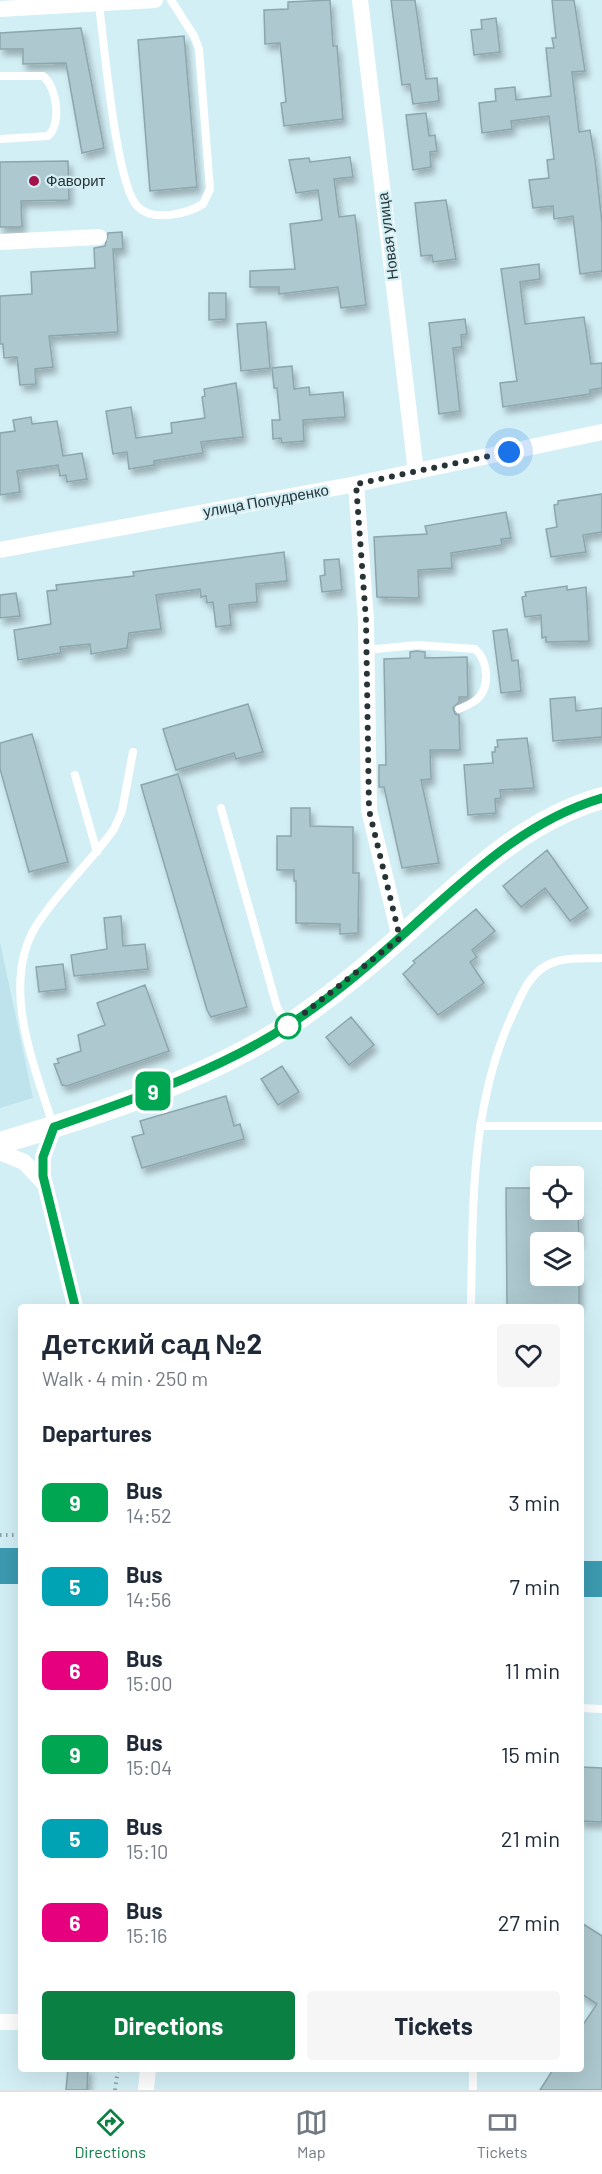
<!DOCTYPE html>
<html lang="en">
<head>
<meta charset="utf-8">
<style>
  body { margin:0; font-family:Barlow,sans-serif; background:#f6f6f7; color:#1f2937; height:100vh; display:flex; flex-direction:column; font-size:22px; white-space:nowrap }
  * { box-sizing:border-box; margin:0 }
  p { font-size:20px; color:#747a83 }
  .icon { flex:none; width:33px; height:33px; fill:none; stroke:currentColor; stroke-width:2; stroke-linecap:round; stroke-linejoin:round }
  .map { position:relative; flex:1; overflow:hidden }
  .side { position:absolute; left:18px; top:1304px; width:566px; height:768px; display:flex; flex-direction:column; background:#fff; border-radius:6px; box-shadow:0 6px 24px #0002 }
  .side>* { flex:none }
  .badge { padding:0 12px; border-radius:9px; font-size:21px; line-height:39px }
  .fabs { position:absolute; left:530px; top:1166px; display:grid; gap:12px }
  .fabs a { display:grid; place-items:center; width:54px; height:54px; border-radius:6px; background:#fff; box-shadow:0 6px 24px #0002; font-size:30px }
  .you { position:absolute; width:30px; height:30px; margin:-15px; border:4px solid #fff; border-radius:50%; background:#1a73e8; box-shadow:0 0 0 9px #1a73e833 }
  .map>.badge { position:absolute; translate:-50% -50%; box-shadow:0 0 0 3px #fff }
  h2 { padding:0 24px; font-size:22px; line-height:54px }
  .round { display:grid; place-items:center; flex:none; width:63px; height:63px; border-radius:6px; background:#f6f6f7 }
  .head { display:flex; align-items:center; justify-content:space-between; height:102px; padding:0 24px }
  h1 { font-size:28px; font-weight:700; line-height:45px }
  .primary-button { display:flex; gap:12px; margin-top:auto; padding:12px 24px }
  .primary-button a { flex:1; height:69px; border-radius:6px; background:#0b8043; color:#fff; font-size:24px; font-weight:700; line-height:69px; text-align:center }
  .primary-button a+a { background:#f6f6f7; color:#1f2937 }
  ul { padding:0; list-style:none }
  li { display:flex; align-items:center; gap:18px; height:84px; padding:0 24px }
  li div { flex:1 }
  li b { display:block; font-size:22px }
  li em { font-style:normal }
  li .badge { min-width:66px; font-weight:700; text-align:center }
  .tab-bar { display:flex; justify-content:space-around; align-items:center; height:84px; border-top:2px solid #e0e1e3; background:#fff; font-size:16px; color:#747a83 }
  .tab-bar a { display:grid; justify-items:center; gap:3px }
  .tab-bar .selected { color:#0b8043 }
  .map>svg:first-child { display:block }
  .built { fill:#bfe3ec }
  .lines { fill:none; stroke-linecap:round; stroke-linejoin:round }
  .river { stroke:#3c9bb1; stroke-width:36 }
  .building { fill:#adc8cf; stroke:#8ca6ad; stroke-width:1.5; filter:url(#shadow) }
  .path { stroke:#8ba0a5; stroke-width:4; stroke-dasharray:1.5 4.5; stroke-linecap:butt }
  .service { stroke:#fff; stroke-width:8 }
  .minor { stroke:#fff; stroke-width:16 }
  .secondary { stroke:#fff; stroke-width:22 }
  .line-casing { stroke:#fff; stroke-width:14 }
  .line { stroke:#00a651; stroke-width:9 }
  .walk { stroke:#283335; stroke-width:6; stroke-dasharray:0 10.8 }
  .poi-dot { fill:#a5114b; stroke:#d3eff6; stroke-width:2 }
  .stop-dot { fill:#fff; stroke:#00a651; stroke-width:3 }
  .labels { text-anchor:middle; stroke-width:4.5; stroke-linejoin:round; paint-order:stroke }
  .poi-label { font-size:15px; fill:#283335; stroke:#d3eff6; text-anchor:start }
  .street-label { font-size:15px; fill:#283335; stroke:#d3eff6 }
</style>
</head>
<body>
<div class="map">
<svg width="602" height="2090" viewBox="0 0 602 2090">
  <defs>
    <filter id="shadow"><feDropShadow dx="3.5" dy="6" stdDeviation="3" flood-color="#0004"/></filter>
  </defs>
  <rect width="100%" height="100%" fill="#d3eff6"/>
  <path class="built" d="M0,942L33,1098L0,1108Z"/>
  <g class="lines">
    <path class="river" d="M0,1566H21
      M580,1579H602"/>
  </g>
  <path class="building" d="M330,0L333,46H337L343,119L284,126L281,103L286,102L280,43L265,44L264,10L288,9V2Z
    M391,0H415L426,79L437,78L439,101L413,104L410,84L402,85Z
    M552,0H574L585,71L572,72L579,132L590,130L595,160L602,223V271L580,274L573,216L554,219L553,206L533,208L529,180L549,178L547,160L554,159L549,116L511,121L512,129L482,133L479,103L496,101L495,89L515,87L516,100L551,96L546,48H554L552,38H556Z
    M496,18L500,52L474,55L471,30L482,29L481,20Z
    M81,28L104,148L82,153L66,63L23,64V49H0V33Z
    M184,36L197,187L150,191L138,40Z
    M426,113L429,136L435,135L437,151L430,152L431,167L413,170L406,115Z
    M350,157L353,177L334,179L339,217L355,215L366,305L341,308L338,287L279,294V287H250V271L295,269L290,224L322,220L318,190L296,193L289,160L309,158L310,162Z
    M68,161L69,200L21,201L22,227H0V162Z
    M446,200L456,259L433,262L432,255L421,256L415,203Z
    M122,232L123,249H113L118,332L49,336L53,367L35,369L36,384L20,385L17,357L4,358L3,344H0V296L32,294L31,272L95,268L94,248L105,246L108,233Z
    M539,264L540,279L520,282L525,324L584,317L591,364L602,363V388L590,390V394L503,407L500,383L517,381L501,269Z
    M209,293H226V319L209,320Z
    M465,319L467,334L461,335L462,347L453,348L460,411L439,414L429,323Z
    M266,322L270,368L241,371L237,324Z
    M292,366L294,389L309,387L310,395L343,392L345,417L303,420L304,441L282,443L281,438L273,439L272,420H280L277,388H274L272,368Z
    M236,383L243,437L201,442L203,453L154,461V465L129,469L127,452L113,454L106,411L131,407L136,438L172,433L171,423L205,418L202,397L205,396L204,389Z
    M31,417L32,424L57,421L63,456L82,453L87,479L67,482L66,475L60,476L58,465L17,471L20,492L0,495V433L15,431L13,420Z
    M602,494V532L583,535L586,552L551,557L546,529L557,527L554,505L558,504V501Z
    M506,512L511,538L501,539L502,545L451,553L452,568L418,570L419,598L377,597L374,537L427,534L425,526Z
    M284,552L287,581L256,584L257,602L229,605L231,625L216,627L213,602L207,603L206,596L201,597L200,589L156,595L161,629L129,633L127,648L91,654L90,644L60,647L61,653L18,660L14,630L51,624L47,591L57,590L56,585L134,576L133,572Z
    M339,559L342,590L322,592L320,576L325,575L324,560Z
    M567,586V590L586,587L589,641L546,642V637L542,638L541,615L525,617L522,597L526,596L525,592Z
    M16,593L20,616L0,618V595Z
    M507,629L512,661L518,660L521,691L501,693L493,631Z
    M417,651L425,652V658L467,657L468,697H459V702L453,708L455,714L459,715L460,750H430L431,779L421,780L439,863L402,868L384,787H379V765H386L384,659L410,658V652Z
    M575,697L576,711L602,708V737L553,741L550,699Z
    M248,704L263,752L236,759L234,753L176,770L163,729Z
    M32,734L68,862L29,872L0,769V743Z
    M527,738L534,788L500,790L501,798L495,799L496,813L468,815L464,765L493,763L492,752H495V747H498L497,740Z
    M178,774L247,1007L211,1017L207,1010L141,785Z
    M291,808H310V826L353,827V873H359L358,933L340,934V924L296,923V881H294V870H277V836H291Z
    M547,850L588,908L570,921L545,888L521,907L503,886Z
    M476,909L495,931L472,950L477,957L470,962L484,983L438,1015L403,974L415,963L413,961Z
    M121,916L123,946L145,944L148,969L74,976L71,955L107,949L104,918Z
    M63,964L66,989L39,992L36,967Z
    M145,985L169,1051L67,1086L62,1085L54,1064L59,1063L57,1059L81,1051L78,1035L105,1025L97,1003Z
    M351,1017L374,1045L349,1065L326,1037Z
    M282,1066L299,1092L278,1105L261,1079Z
    M226,1096L234,1126L240,1124L244,1139L142,1168L132,1137L144,1134L140,1121Z
    M506,1188H540V1209H578L579,1242H540V1275H579V1306H507Z
    M580,1767L602,1768V1822L580,1821Z
    M580,1922L602,1936V2090H540L554,2068H580V2029L597,2004L580,1993Z
    M68,2068H88L87,2090H66Z"/>
  <g class="lines">
    <path class="path" d="M0,1535H21
      M115,2090L118,2068"/>
    <path class="service" d="M99,5C104,41 116,187 138,207C153,222 187,214 203,204L210,189L199,49L194,36L171,0
      M0,76H43C57,87 62,124 48,136L0,139
      M366,650L417,645L475,649C487,659 490,683 480,696C475,703 466,706 459,709
      M75,775L97,852
      M221,808L277,1007L287,1025
      M53,1125C34,1065 0,985 36,926C58,891 90,863 114,829L122,811L133,752
      M480,1126H602
      M471,1306C473,1207 470,1104 514,1011C521,996 529,976 544,967C560,956 583,959 602,958
      M580,1708L602,1709
      M473,2090V2068"/>
    <path class="minor" d="M360,0L416,472
      M0,9L155,0
      M0,242L99,237
      M356,484L366,620L369,810L400,938
      M0,550L356,484L602,432
      M54,1127L43,1157V1176L75,1306
      M0,1152L24,1162L44,1183
      M0,2022H21
      M146,2090L148,2068"/>
    <path class="secondary" d="M0,1143C96,1115 205,1080 289,1025C329,998 367,967 403,935C464,881 521,821 602,798"/>
  </g>
  <g class="lines">
    <defs>
      <path id="line" d="M75,1306L43,1176V1157L54,1127C133,1099 216,1072 287,1026C333,997 375,960 415,924C472,873 527,820 602,798"/>
    </defs>
    <use href="#line" class="line-casing"/>
    <use href="#line" class="line"/>
    <path class="walk" d="M288,1026L400,938L369,810L366,620L356,484L509,452"/>
  </g>
  <circle class="poi-dot" cx="34" cy="181" r="6"/>
  <circle class="stop-dot" cx="288" cy="1026" r="12"/>
  <g class="labels">
    <g class="poi-label">
      <text x="46" y="186">Фаворит</text>
    </g>
    <g class="street-label">
      <text transform="translate(388 236) rotate(-97)" y="5">Новая улица</text>
      <text transform="translate(266 501) rotate(-10)" y="5">улица Попудренко</text>
    </g>
  </g>
</svg>
<div class="fabs">
<a><svg class="icon" aria-label="locate" viewBox="0 0 24 24"><circle cx="12" cy="12" r="6"/><path d="M12 2v4M12 18v4M2 12h4M18 12h4"/></svg></a>
<a><svg class="icon" aria-label="layers" viewBox="0 0 24 24"><path d="M12 4l9 5-9 5-9-5zM3 14l9 5 9-5"/></svg></a>
</div>
<div class="you" style="left:509px;top:452px"></div>
<b class="badge" style="left:153px;top:1091px;background:#00a651;color:#fff">9</b>
<section class="side">
<div class="head"><div><h1>Детский сад №2</h1><p>Walk · 4 min · 250 m</p></div><a class="round"><svg class="icon" aria-label="heart" viewBox="0 0 24 24"><path d="M12 20l-8-8c-3-5 5-10 8-4 3-6 11-1 8 4z"/></svg></a></div>
<h2>Departures</h2>
<ul>
<li><span class="badge" style="background:#00a651;color:#fff">9</span><div><b>Bus</b><p>14:52</p></div><em>3 min</em></li>
<li><span class="badge" style="background:#00a3b4;color:#fff">5</span><div><b>Bus</b><p>14:56</p></div><em>7 min</em></li>
<li><span class="badge" style="background:#e6007e;color:#fff">6</span><div><b>Bus</b><p>15:00</p></div><em>11 min</em></li>
<li><span class="badge" style="background:#00a651;color:#fff">9</span><div><b>Bus</b><p>15:04</p></div><em>15 min</em></li>
<li><span class="badge" style="background:#00a3b4;color:#fff">5</span><div><b>Bus</b><p>15:10</p></div><em>21 min</em></li>
<li><span class="badge" style="background:#e6007e;color:#fff">6</span><div><b>Bus</b><p>15:16</p></div><em>27 min</em></li>
</ul>
<div class="primary-button"><a>Directions</a><a>Tickets</a></div>
</section>
</div>
<nav class="tab-bar">
<a class="selected"><svg class="icon" aria-label="directions" viewBox="0 0 24 24"><path d="M12 3l9 9-9 9-9-9zM9 14v-3h6M13 9l2 2-2 2"/></svg>Directions</a>
<a><svg class="icon" aria-label="map" viewBox="0 0 24 24"><path d="M3 6l6-2 6 2 6-2v14l-6 2-6-2-6 2zM9 4v14M15 6v14"/></svg>Map</a>
<a><svg class="icon" aria-label="tickets" viewBox="0 0 24 24"><path d="M3 7h18v10H3zM15 7v10"/></svg>Tickets</a>
</nav>
</body>
</html>
